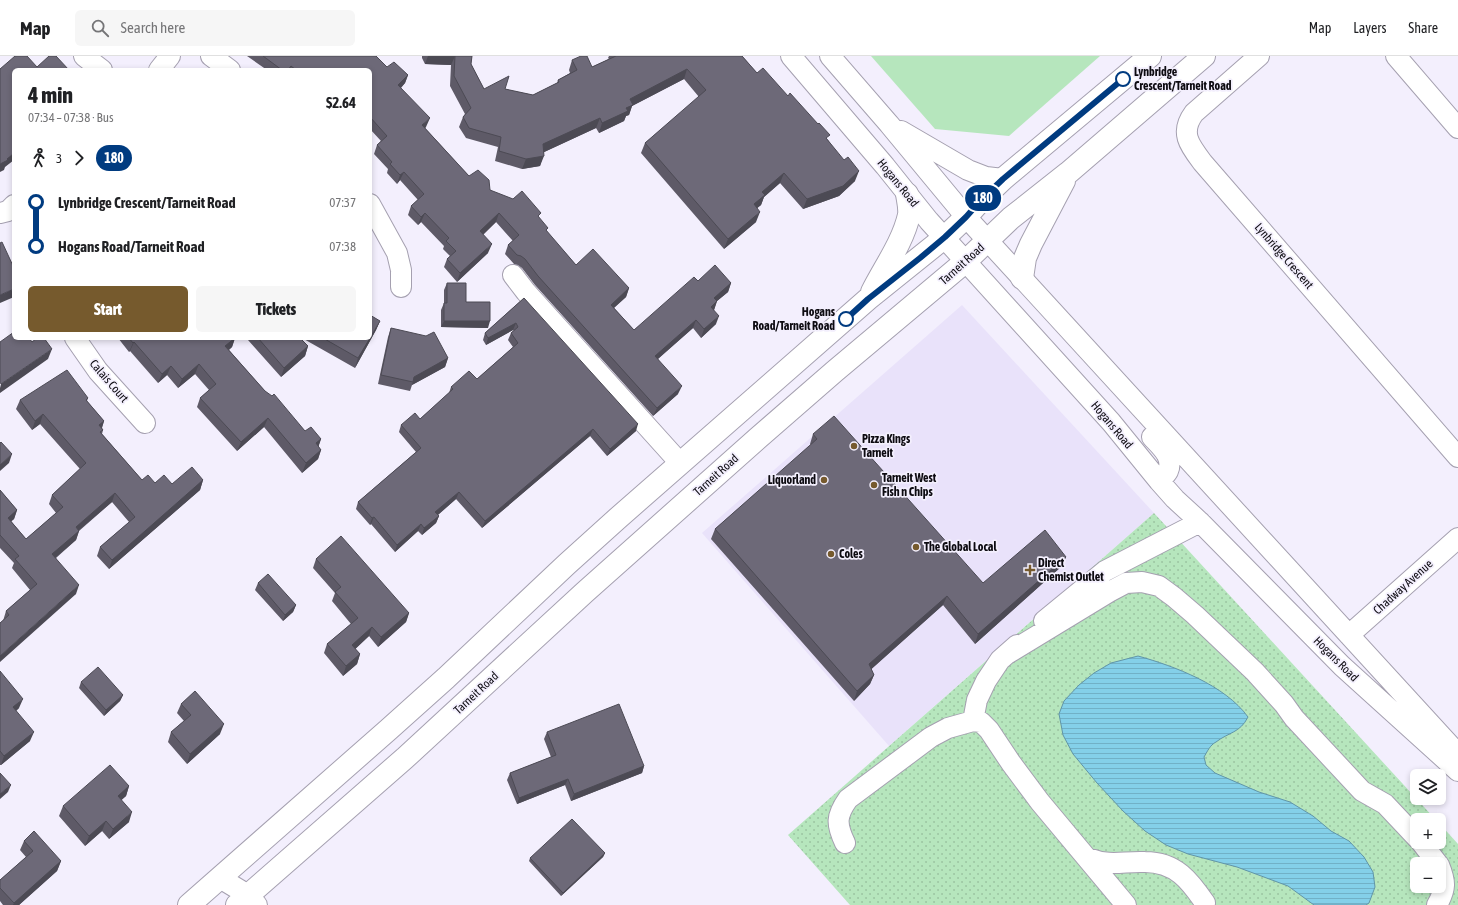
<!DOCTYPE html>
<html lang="en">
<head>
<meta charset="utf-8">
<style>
  body { margin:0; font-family:"Asap Condensed",sans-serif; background:#f6f6f6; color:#202124; height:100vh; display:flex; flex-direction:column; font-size:15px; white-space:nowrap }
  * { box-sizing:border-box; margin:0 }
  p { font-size:13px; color:#757577 }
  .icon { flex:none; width:22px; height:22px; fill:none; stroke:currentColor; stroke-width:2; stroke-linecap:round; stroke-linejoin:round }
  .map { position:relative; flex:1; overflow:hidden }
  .details { position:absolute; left:12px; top:12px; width:360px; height:272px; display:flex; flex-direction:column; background:#fff; border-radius:6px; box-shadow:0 2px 6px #0003 }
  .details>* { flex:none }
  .badge { padding:0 8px; border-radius:13px; font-size:14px; line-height:26px }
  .tools { position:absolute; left:1410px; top:713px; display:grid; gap:8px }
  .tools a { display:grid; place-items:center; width:36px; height:36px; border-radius:6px; background:#fff; box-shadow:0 2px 6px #0003; font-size:20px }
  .map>.badge { position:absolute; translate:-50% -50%; box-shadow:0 0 0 2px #fff }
  .legs { display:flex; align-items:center; gap:6px; height:44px; padding:0 16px; font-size:13px }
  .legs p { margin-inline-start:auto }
  .overview { display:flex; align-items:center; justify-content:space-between; height:68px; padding:0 16px }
  h1 { font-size:22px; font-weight:800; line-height:30px }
  .action { display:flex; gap:8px; margin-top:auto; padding:8px 16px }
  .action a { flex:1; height:46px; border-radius:6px; background:#765a2d; color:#fff; font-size:16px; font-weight:800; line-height:46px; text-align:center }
  .action a+a { background:#f6f6f6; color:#202124 }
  ul { padding:0 16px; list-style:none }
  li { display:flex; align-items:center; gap:14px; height:44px; font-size:15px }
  li i { display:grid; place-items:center; width:6px; height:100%; margin:0 5px; background:currentColor }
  li i::after { content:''; width:10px; height:10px; margin:-5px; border:3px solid; border-radius:50%; background:#fff }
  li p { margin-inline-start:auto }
  li:first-child i { background:linear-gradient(#0000 50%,currentColor 0) }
  li:last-child i { background:linear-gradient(currentColor 50%,#0000 0) }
  header { display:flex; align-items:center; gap:24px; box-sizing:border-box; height:56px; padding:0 20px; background:#fff; border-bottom:1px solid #e0e0e0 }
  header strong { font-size:19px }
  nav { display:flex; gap:22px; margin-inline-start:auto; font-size:14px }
  .search { width:280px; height:36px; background:#f6f6f6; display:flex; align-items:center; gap:10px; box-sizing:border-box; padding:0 14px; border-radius:6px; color:#757577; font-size:15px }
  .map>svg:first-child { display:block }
  .built { fill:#e9e2fa }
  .grass { fill:#b6e6bd }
  .park { fill:url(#park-dots); fill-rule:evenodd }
  .water { fill:url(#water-rules); stroke:#6095a8 }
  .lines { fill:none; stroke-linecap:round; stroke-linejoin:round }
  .minor-casing { stroke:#a5a0b0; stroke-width:22 }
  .major-casing { stroke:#a5a0b0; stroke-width:24 }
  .minor { stroke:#fff; stroke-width:20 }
  .major { stroke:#fff; stroke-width:22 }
  .wall { fill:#5e5a67 }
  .shaded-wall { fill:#4c4a54 }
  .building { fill:#6d6978; stroke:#4c4a54 }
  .line-1-casing { stroke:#fff; stroke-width:9 }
  .line-1 { stroke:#003b80; stroke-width:6 }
  .stop-1-dot { fill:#fff; stroke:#003b80; stroke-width:2 }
  .poi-dot { fill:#765a2d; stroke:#f3effd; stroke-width:1.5 }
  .labels { text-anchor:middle; stroke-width:3.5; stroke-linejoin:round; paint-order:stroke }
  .stop-label { font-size:12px; font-weight:bold; fill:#0d0b11; stroke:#f3effd; text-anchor:start }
  .street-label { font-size:12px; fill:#0d0b11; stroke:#f3effd }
  .poi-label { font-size:12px; font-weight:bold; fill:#0d0b11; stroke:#f3effd; text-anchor:start }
</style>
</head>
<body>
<header>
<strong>Map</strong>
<div class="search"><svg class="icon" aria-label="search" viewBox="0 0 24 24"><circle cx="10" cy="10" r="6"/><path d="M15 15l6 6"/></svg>Search here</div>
<nav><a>Map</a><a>Layers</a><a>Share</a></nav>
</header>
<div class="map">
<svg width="1458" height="849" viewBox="0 0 1458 849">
  <defs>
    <pattern id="park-dots" width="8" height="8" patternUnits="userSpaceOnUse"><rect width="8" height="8" fill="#b6e6bd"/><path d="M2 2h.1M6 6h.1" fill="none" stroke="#9bc4a1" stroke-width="1.8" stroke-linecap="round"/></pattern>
    <pattern id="water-rules" width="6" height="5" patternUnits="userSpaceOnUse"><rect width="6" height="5" fill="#84d0e9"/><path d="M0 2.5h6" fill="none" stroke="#71b1c7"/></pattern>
  </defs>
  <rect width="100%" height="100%" fill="#f3effd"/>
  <path class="built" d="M962,249L1154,457L889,690L702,477Z"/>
  <path class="grass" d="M871,0H1100L1009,80L935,73Z"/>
  <path class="park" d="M1154,457L1436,764H1417V786H1439V767L1458,788V849H850L788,779ZM1417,808H1439V830H1417Z"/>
  <path class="water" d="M1138,600C1174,610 1225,629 1248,661C1240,677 1229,676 1216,686C1210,689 1207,696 1204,701L1206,709L1215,717L1259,736L1290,746L1313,760L1331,775L1349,785L1364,801L1373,816L1375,831L1369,847L1366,849H1314L1288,830L1237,811L1188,798L1166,789L1145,775L1123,755L1097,727L1073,698L1063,679L1059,658L1064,645L1079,629L1094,617L1111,607Z"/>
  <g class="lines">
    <defs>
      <path id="minor" d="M84,0L102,14
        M211,0L230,14
        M791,0L885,110L929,165L1111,366L1159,425L1175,443L1200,466L1342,610L1458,715
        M830,0L889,68L966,161L1458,698
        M1259,0L1194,57C1179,77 1190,90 1203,107L1458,401
        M1396,0L1458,72
        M159,14L170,0
        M901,75L968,114L986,121L1003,123
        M370,148L397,197L401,214V231
        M0,157L8,155L14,149
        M513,219L526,236L680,407
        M75,282L98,315L145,367
        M1152,381C1160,390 1174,401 1168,415C1166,419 1162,422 1159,425
        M1044,565L1105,515L1200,466
        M1349,579L1458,482
        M1007,598L1109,536L1126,527L1142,526L1159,530L1174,541L1195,559L1255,616L1284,648L1294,662L1362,735L1385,748L1417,782
        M973,665L977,644L986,625L1000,604L1017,589
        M1421,786L1438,808
        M845,787C836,768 836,760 848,743L931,681L948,672L973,665L981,666L989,674L1011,707L1040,746L1126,849
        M1088,802C1112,811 1122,805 1145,806C1176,806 1190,825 1205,847
        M220,822L248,839L257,849
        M1437,849C1446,833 1446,826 1439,809"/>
      <path id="major" d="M1022,222L1025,202L1031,188L1064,125
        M872,236C884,212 903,186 909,159C910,152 908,145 907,138
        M189,849L388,674L446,622L567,508L618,462L868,243L945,181L966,161L982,143L1003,123L1150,0
        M237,849L405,702L585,536L758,382L835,315L966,205L1011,162L1068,117L1204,0"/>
    </defs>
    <use href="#minor" class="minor-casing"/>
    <use href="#major" class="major-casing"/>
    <use href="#minor" class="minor"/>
    <use href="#major" class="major"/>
  </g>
  <path class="wall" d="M247,0H376L387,11L408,19L405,27L401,32L426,71L425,72L469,120L490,134L539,162L547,176L576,209L629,232L626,241L614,252L634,274L698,225L731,227L728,236L717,245L714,254L716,268L701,282L693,272L658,303L678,338L653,360L535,229L522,212L518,209L514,208L505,198L508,189L513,185L496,166L483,179L488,197L457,226L444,211L447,203L450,200L443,193L444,190L421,166L418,169L408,159L411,150L418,144L400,124L397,128L387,117L388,113L374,98L377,89L381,85L370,73V14H267Z
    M422,0H472L471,8L484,33H505L533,39L557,27L558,24L570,17L569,14L572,4L592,11L609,3L608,2L609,0H743V1L757,17L828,84L855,125L839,140L803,153L780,127L764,141L761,149L757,152L756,166L724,193L641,97L645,87L699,41L684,23L632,50L629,59L626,60L624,65L599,77L596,72L544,96L540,110L522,113L495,105L498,91L466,82L459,71L463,61L465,58L450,30L451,9L425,8L422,2Z
    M447,227L488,272L441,271V254L444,247V234Z
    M524,242L636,375L607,400L590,380L482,472L456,443L438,459L439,460L436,467L422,479L418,475L395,496L371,468L370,469L356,453L358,446L416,396L399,376L401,369L420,363L449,337L451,331L477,323L513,291L508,284L511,277L514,275L513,274L486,289L483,284L485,277Z
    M380,265L376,274L355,312L302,282H370Z
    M391,272L448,302L445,311L412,329L410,335L378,328L388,281Z
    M118,282H235L232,291L229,294L265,335L305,375L321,383L318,391L321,394L318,403L302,417L264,371L237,395L197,351L200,342L209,334L195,318L178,332L167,319L158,327L130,295L129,296Z
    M248,282H300L308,290L305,300L281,321L248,284Z
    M88,342L87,345L104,365L102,372L103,374L102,378L142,424L155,427L172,428L203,424L200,434L109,513L97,500L100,491L129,466L112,446L79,475L76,484L56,502L76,538L3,565L6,555L30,534L12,512L14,507L0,492V434L17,454L14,463L11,465L26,483L56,457L49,448L52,439L80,413L40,368L32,374L16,353L20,344Z
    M813,378L983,527L1066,501L1062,510L975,588L943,549L871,613L874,619L870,628L854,645L711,483L715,473L811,389L810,388Z
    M316,503L409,557L406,566L378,591L369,580L355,593L360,598L357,608L343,620L324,597L327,588L351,568L332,545L335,537L313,512Z
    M258,527L296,549L293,556L283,565L255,534Z
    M0,615L19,652L16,655L30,685L1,709H0Z
    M81,626L123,639L120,645L104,660L79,632Z
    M181,648L220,678L187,708L168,686L171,676L184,665L177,657Z
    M547,676L644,710L642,717L571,745L565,729L517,748L507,724L510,717L551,701L544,683Z
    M129,730L126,740L121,744L129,766L109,783L102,775L85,790L59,760L63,750Z
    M24,785L61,805L57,815L19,849H3L0,845V824L26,801L20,794Z
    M605,797L603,801L561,840L529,805L530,802Z"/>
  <path class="shaded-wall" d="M428,0H455L451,9L425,8Z
    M687,13L684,23L632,50L629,59L626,60L624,65L599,77L602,67L630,43Z
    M408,19L405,27L395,38L398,29Z
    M430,62L426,71L419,78L422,69Z
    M600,62L596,72L540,98L543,88Z
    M14,97V104L5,111L4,114L0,116V108Z
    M544,100L540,110L522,113L526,103Z
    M859,115L855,125L839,140L803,153L807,143Z
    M404,116L400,124L397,128L400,119Z
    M784,117L780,127L764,141L761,149L750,158L754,148L762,136Z
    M760,156L756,166L724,193L728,183Z
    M425,157L421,166L418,169L421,161Z
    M499,157L496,166L477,184L480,175Z
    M492,188L488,197L457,226L460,217Z
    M731,227L728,236L711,250L717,245L714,254L707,259L714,242Z
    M629,232L626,241L608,257L611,249Z
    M14,233V241L0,247V239Z
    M719,260L716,268L701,282L704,273Z
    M696,264L693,272L652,308L655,300Z
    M380,265L376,274L355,312L358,302Z
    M444,265H490L488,272L441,271Z
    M516,267L513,274L486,289L488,282Z
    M235,282L232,291L222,299L225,290Z
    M134,286L130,295L129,296L133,287Z
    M308,290L305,300L281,321L284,312Z
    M52,293L48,303L0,337V332L1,328Z
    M448,302L445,311L412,329L414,321Z
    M199,308L195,318L178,332L182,323Z
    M171,310L167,319L158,327L162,318Z
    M682,330L678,338L653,360L657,352Z
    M43,358L40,368L32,374L35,365Z
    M268,362L264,371L237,395L241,386Z
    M104,365L101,374L99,369Z
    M638,368L636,375L607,400L610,393Z
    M593,373L590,380L482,472L485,465Z
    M321,383L318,392L316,387Z
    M321,394L318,403L302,417L306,407Z
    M12,398L9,407L0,415V409Z
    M203,424L200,434L109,513L112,504Z
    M459,436L456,443L433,463L435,456Z
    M115,437L112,446L72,480L76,471Z
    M17,454L14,463L5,471L8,462Z
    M439,460L436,467L422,479L424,472Z
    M374,461L371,468L370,469L372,462Z
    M421,468L418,475L395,496L397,489Z
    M79,475L76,484L49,507L52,498Z
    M1066,501L1062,510L975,588L978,578Z
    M79,529L76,538L0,606V600Z
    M947,540L943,549L866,618L869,608Z
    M296,549L293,556L283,565L285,559Z
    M409,557L406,566L378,591L381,581Z
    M372,571L369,580L349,599L352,589Z
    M360,598L357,608L343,620L346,610Z
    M874,619L870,628L854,645L857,635Z
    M123,639L120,645L104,660L106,654Z
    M23,643L19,652L10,660L13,651Z
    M224,668L220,678L187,708L190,698Z
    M34,676L30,685L1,709L4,700Z
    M644,710L642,717L571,745L574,738Z
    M568,723L565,729L517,748L519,742Z
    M11,729L8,736L0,743V738Z
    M129,730L126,740L115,750L118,740Z
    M132,756L129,766L109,783L113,773Z
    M106,765L102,775L85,790L89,780Z
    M605,797L603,801L561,840L563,837Z
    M61,805L57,815L19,849H13L14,847Z"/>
  <path class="building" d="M15,0H27L37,11L49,0H56L69,14H14V97L7,103L8,104L0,108V13Z
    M263,0H376L387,11L394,6L408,19L398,29L430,62L422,69L469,120L478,114L489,124L490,134L513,143L522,135L541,157L538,160L548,172L546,174L576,209L593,193L629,232L611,249L634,274L694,221L698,225L715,209L731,227L714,242L717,245L711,251L719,260L704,273L696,264L655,300L682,330L657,352L538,220L525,203L521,200L517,199L508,189L519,179L499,157L480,175L492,188L460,217L447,203L456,195L446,185L449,182L425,157L421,161L411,150L424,138L404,116L400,119L390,108L392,106L377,89L387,80L370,61V14H296L291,10L288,14H282Z
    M455,0H472L471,8L484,33L509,20L505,33L533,39L559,26L558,24L577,14L572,4L581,0H587L592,11L616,0H742L757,17L763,12L788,40L790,37L818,68L819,67L830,79L826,82L844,104L848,101L859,115L843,130L807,143L784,117L762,136L765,139L754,148L760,156L728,183L645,87L706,34L687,13L630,43L633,49L626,52L628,55L602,67L600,62L543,88L544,100L526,103L499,95L501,81L469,72L463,61L471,52L454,20Z
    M2,186L14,212V233L0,239V187Z
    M447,227H466V246H490V265H444V247H447Z
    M524,242L638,368L610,393L593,373L485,465L459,436L435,456L439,460L424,472L421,468L397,489L374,461L372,462L358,446L421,392L401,369L415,357L420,363L453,333L451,331L469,315L477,323L518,287L511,277L518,271L516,267L488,282L485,277Z
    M370,259L380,265L370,282Z
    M391,272L426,280L434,276L448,302L414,321L413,326L381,319Z
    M14,276V282H29L32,286L37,282H44L52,293L1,328L0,326V286Z
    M129,282H235L225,290L265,335L272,340L274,338L305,375L311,371L321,383L316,387L321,394L306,407L268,362L241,386L200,342L216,328L199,308L182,323L171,310L162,318L134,286L133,287Z
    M258,282H300L308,290L284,312Z
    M323,282H370L358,302Z
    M67,314L88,342L86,344L104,365L99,369L103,374L100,376L142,424L148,419L155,427L164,419L172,428L192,411L203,424L112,504L100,491L135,461L115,437L76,471L79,475L52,498L79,529L0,600V567L9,559L6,555L37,528L15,503L19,500L0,479V434L17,454L8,462L26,483L63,451L52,439L86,407L43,358L35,365L20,344Z
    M834,360L983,527L1045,474L1066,501L978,578L947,540L869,608L874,619L857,635L715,473L817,383L813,378Z
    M1,386L12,398L0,409V387Z
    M341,480L409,557L381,581L372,571L352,589L360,598L346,610L327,588L358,562L335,536L341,531L316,503Z
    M268,518L296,549L285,559L258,527Z
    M98,611L123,639L106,654L81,626Z
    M0,615L23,643L13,651L34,676L4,700L0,695Z
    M195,635L224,668L190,698L171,676L191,659L181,648Z
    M619,648L644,710L574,738L568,723L519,742L510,717L556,699L547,676Z
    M110,709L129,730L118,740L132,756L113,773L106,765L89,780L63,750Z
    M0,717L11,729L0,738Z
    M572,763L605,797L563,837L530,802Z
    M34,775L61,805L14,847L0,832V824L33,795L24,785Z"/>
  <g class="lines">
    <defs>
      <path id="line-1" d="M846,263L868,243L920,202L945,181L966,161L982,143L1003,123L1123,23"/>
    </defs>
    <use href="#line-1" class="line-1-casing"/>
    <use href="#line-1" class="line-1"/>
  </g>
  <g class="stop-1-dot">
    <circle cx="1123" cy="23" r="7"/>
    <circle cx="846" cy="263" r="7"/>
  </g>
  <g class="poi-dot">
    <circle cx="854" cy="390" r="4"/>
    <circle cx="824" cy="424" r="4"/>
    <circle cx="874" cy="429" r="4"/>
    <circle cx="916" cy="491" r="4"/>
    <circle cx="831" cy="498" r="4"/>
    <path d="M1028 508h4v4h4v4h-4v4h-4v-4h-4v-4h4z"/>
  </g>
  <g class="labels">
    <g class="stop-label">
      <text x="1134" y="20">Lynbridge<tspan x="1134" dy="14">Crescent/Tarneit Road</tspan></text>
      <text x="835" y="260" text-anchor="end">Hogans<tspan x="835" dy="14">Road/Tarneit Road</tspan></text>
    </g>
    <g class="street-label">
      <text transform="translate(898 127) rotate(51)" y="4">Hogans Road</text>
      <text transform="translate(1284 200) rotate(49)" y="4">Lynbridge Crescent</text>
      <text transform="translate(962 208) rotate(-42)" y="4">Tarneit Road</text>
      <text transform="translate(109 325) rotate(49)" y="4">Calais Court</text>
      <text transform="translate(1112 369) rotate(50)" y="4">Hogans Road</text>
      <text transform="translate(716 419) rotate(-42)" y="4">Tarneit Road</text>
      <text transform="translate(1403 531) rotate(-42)" y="4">Chadway Avenue</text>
      <text transform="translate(1336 603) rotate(45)" y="4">Hogans Road</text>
      <text transform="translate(476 637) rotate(-43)" y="4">Tarneit Road</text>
    </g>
    <g class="poi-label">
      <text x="862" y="387">Pizza Kings<tspan x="862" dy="14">Tarneit</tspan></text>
      <text x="882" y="426">Tarneit West<tspan x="882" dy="14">Fish n Chips</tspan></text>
      <text x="816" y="428" text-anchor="end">Liquorland</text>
      <text x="924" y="495">The Global Local</text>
      <text x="839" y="502">Coles</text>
      <text x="1038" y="511">Direct<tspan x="1038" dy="14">Chemist Outlet</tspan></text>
    </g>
  </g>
</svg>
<div class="tools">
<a><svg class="icon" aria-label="layers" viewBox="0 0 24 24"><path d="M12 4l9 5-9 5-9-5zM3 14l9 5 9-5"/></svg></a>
<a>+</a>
<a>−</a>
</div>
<b class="badge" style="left:983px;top:142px;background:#003b80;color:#fff">180</b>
<section class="details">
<div class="overview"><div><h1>4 min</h1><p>07:34 – 07:38 · Bus</p></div><b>$2.64</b></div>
<div class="legs"><svg class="icon" aria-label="walk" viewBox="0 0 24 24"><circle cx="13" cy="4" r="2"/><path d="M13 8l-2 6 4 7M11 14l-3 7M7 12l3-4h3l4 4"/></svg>3<svg class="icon" aria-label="forward" viewBox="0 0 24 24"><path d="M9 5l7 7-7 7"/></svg><b class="badge" style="background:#003b80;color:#fff">180</b></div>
<ul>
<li><i style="color:#003b80"></i><b>Lynbridge Crescent/Tarneit Road</b><p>07:37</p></li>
<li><i style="color:#003b80"></i><b>Hogans Road/Tarneit Road</b><p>07:38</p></li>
</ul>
<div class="action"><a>Start</a><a>Tickets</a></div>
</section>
</div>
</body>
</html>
